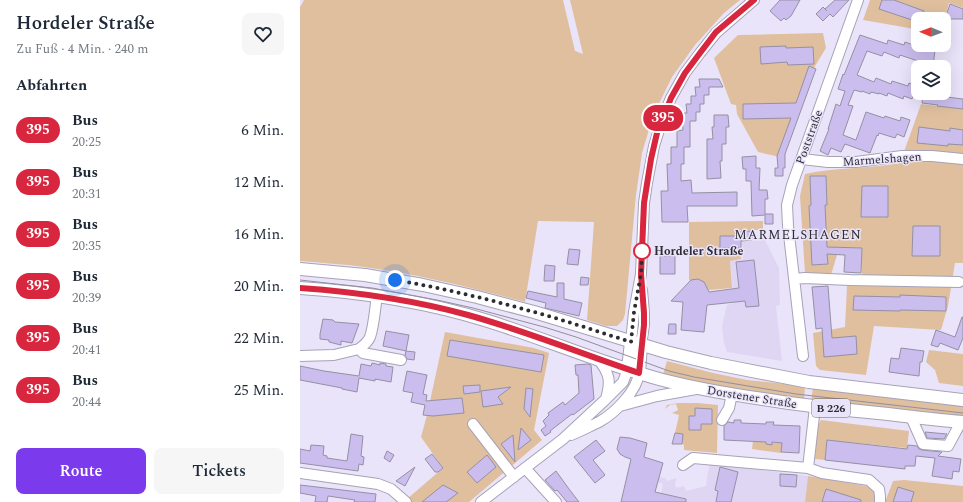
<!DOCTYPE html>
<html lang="de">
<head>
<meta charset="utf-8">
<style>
  body { margin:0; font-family:Spectral,serif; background:#f6f6f7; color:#1f2937; height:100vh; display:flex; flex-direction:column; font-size:15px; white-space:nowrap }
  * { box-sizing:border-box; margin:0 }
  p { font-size:13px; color:#747a83 }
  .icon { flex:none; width:22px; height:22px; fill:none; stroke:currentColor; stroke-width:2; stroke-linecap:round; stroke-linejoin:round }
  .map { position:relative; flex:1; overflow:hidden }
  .side { display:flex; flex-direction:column; background:#fff; width:300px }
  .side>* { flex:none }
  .badge { padding:0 8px; border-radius:13px; font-size:14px; line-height:26px }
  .needle { width:26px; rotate:271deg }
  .fabs { position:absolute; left:611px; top:12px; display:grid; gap:8px }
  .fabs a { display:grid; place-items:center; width:40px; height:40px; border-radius:8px; background:#fff; box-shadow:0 4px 16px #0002; font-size:20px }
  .you { position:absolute; width:20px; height:20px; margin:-10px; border:3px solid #fff; border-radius:50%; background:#1a73e8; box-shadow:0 0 0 6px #1a73e833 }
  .map>.badge { position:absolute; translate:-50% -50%; box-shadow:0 0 0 2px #fff }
  h2 { padding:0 16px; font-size:15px; line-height:36px }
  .round { display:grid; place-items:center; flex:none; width:42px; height:42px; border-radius:8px; background:#f6f6f7 }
  .summary { display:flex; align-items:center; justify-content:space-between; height:68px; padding:0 16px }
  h1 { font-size:19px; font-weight:600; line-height:30px }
  .action { display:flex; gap:8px; margin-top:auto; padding:8px 16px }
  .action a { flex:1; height:46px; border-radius:8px; background:#7c3aed; color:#fff; font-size:16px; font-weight:600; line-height:46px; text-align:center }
  .action a+a { background:#f6f6f7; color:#1f2937 }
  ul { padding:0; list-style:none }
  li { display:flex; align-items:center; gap:12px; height:52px; padding:0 16px }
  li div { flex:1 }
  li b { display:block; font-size:15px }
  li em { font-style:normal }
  li .badge { min-width:44px; font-weight:700; text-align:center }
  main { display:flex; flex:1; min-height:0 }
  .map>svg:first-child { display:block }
  .built { fill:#ded6f3 }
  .green { fill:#dfbf9e }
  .building { fill:#cbbeee; stroke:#9490a3 }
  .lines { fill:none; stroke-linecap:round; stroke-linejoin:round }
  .minor-casing { stroke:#a7a2b6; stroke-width:12 }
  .major-casing { stroke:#a7a2b6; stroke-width:14 }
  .minor { stroke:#fff; stroke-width:10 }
  .major { stroke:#fff; stroke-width:12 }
  .tram { stroke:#928e9d; stroke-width:1 }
  .line-casing { stroke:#fff; stroke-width:9 }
  .line { stroke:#d7263d; stroke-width:6 }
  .walk { stroke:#2d2b33; stroke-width:4; stroke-dasharray:0 7.2 }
  .stop-dot { fill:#fff; stroke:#d7263d; stroke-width:2 }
  .labels { text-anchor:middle; stroke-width:3; stroke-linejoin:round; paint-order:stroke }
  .shield { fill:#eae4fa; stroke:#66626f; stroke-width:1 }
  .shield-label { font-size:11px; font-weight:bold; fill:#2d2b33 }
  .street-label { font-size:12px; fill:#2d2b33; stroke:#eae4fa }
  .stop-label { font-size:12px; font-weight:bold; fill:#2d2b33; stroke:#eae4fa; text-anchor:start }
  .neighbourhood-label { font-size:13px; letter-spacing:1px; fill:#2d2b33; stroke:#eae4fa }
</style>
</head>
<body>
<main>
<section class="side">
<div class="summary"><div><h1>Hordeler Straße</h1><p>Zu Fuß · 4 Min. · 240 m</p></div><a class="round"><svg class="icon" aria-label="heart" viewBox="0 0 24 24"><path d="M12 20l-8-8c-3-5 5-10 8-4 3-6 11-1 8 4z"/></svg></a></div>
<h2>Abfahrten</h2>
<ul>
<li><span class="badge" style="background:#d7263d;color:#fff">395</span><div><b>Bus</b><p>20:25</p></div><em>6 Min.</em></li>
<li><span class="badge" style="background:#d7263d;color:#fff">395</span><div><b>Bus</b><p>20:31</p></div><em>12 Min.</em></li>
<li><span class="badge" style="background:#d7263d;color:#fff">395</span><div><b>Bus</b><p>20:35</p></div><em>16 Min.</em></li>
<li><span class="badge" style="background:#d7263d;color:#fff">395</span><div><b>Bus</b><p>20:39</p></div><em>20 Min.</em></li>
<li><span class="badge" style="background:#d7263d;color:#fff">395</span><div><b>Bus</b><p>20:41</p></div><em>22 Min.</em></li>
<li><span class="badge" style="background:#d7263d;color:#fff">395</span><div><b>Bus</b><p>20:44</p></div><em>25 Min.</em></li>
</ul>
<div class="action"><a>Route</a><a>Tickets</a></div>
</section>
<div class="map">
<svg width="663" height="502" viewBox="0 0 663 502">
  <rect width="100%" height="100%" fill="#eae4fa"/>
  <path class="built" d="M465,240L479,268L480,305L476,306L482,361L427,352L424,343L422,326L427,305L434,303L430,261L443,259L442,241Z
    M410,463L508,476L505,502H359L363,484L358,482L359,477L365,478L367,481L377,478L375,483L376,488L384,486L386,491L406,486L408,472Z"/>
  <path class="green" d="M4,0H263L275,51L283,54L270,0H440L424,13L395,45L372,77L353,116L342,153L336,195L325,314L323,320L317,326H306L287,320L294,222L238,221L225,302C172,288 118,274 64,267C43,264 21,263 0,261V7Z
    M570,0H663V8L649,3L644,21V19H618V31L609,28L563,20Z
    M523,33L526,48L515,66L480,157L458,152L437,114L436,105L431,104L414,58L438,35Z
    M621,104L663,109V263H655L648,306L641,330L574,326L566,375L520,370L516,366L513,333L545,327L547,286L562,275V248L538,247L537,255L531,275L505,273L500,196L505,174C536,167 569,169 600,163Z
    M463,221V230H440L441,259L430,261L432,288L409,290L389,280V222Z
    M145,332L234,348L249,353L234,430L242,440L169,502H110L107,499L143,468L121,437L127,415Z
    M629,350L663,354V386L639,383L635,370L626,362Z
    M367,361L413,373L447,380L505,386L504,401L443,392L363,375Z
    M513,387L663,404V417L511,402Z
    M378,403H397L418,405L417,453L384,450V445L382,444L383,434L375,433L379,415L372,413L378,410L376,404L370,405L365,409L367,405Z
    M521,420L609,431L607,448L527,440L525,460L515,459L517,427Z
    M453,441L482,443L481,453L452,449Z
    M508,476L566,486C574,489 577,494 574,502H505Z
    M604,480L663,486V502H585L593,481Z"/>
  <path class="building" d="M480,0H500L491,16L486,20L484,18L481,21L470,11Z
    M535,0H549L533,17L530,14L523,21L516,14L523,7L527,11L525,9Z
    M582,0H594L624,11L622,19H618V22L579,9Z
    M650,4L663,9V19H645Z
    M560,35L587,44L588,40L604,45L605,42L622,48L635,50L633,67H624V63L600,55L599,58L584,52L582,56L567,51L557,75L574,82L576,78L591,84L592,81L608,86L609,83L617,86L612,99L604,96L603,99L588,93L587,96L579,93V94L571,92L570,94L562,91V92L554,90L548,105L553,106L543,135L556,140L566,112L584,118L585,116L600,121L601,117L610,120L604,137L597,134L595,138L579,133L578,136L577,135L570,153L545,144L541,152L531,148L528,155L520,151L529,129H528L536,104L540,106L545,91L538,89L543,74L544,75Z
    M486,46V48L513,47L514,64L488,65L487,62L461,64L460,47Z
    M509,66L516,69L485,154V168H483V176H475V168H478L477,156L491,118L443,119V104L496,103Z
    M399,79H419L423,87H409V95H404V104H400V112H396V121H390V147H384V164H381V181L391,180L392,193L437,192V206H387L388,222H362L361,191H368L367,164H371V147H377V131L383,130L382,113H387L386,104H391V96H396L395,87H400Z
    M623,93H630V95L663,99V109L637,106L638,105L622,103Z
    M414,115H428L429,127H426V144H422V161H420L421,178L407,179V139H413L412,127H414Z
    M619,127L650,131V128L663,130V145L648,144V146L617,143Z
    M456,156V168H460L459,190H467L468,199H465V214H473V224H465V215L452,216L451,181H446V169H443L442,157Z
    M510,176H526L527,205H525L527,247L562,248L561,273L544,272L545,255L527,254L528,264L512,265L509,206L511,205Z
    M562,186H588V217H561Z
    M613,226H640V256H612Z
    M441,231H452V240L441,241Z
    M420,236H441V248H420Z
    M269,249L280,250L278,265L267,264Z
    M360,256H375V274H360Z
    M454,260L459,306L446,307L445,301L407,305L404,332L381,330L383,302L371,301L391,280L398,279L404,282L409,292L439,288L436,262Z
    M245,265L255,266L254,281H244Z
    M281,277L289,278L288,285H280Z
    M257,283H264V299L282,303L279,316L245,308L246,303L226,298L228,291L257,297Z
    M528,286L532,338L556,336L557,354L524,357L522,328L516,329L512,287Z
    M600,295L646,297V311L600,310V311L553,310L554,296L600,297Z
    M662,317H663V338L658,350L640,343L638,347L631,345L636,330L655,337Z
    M23,319L33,320L35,322L59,324L52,343L41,341V345L29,342V340L20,339V334Z
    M369,324H376V334H368Z
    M86,331L109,335L106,351L83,346Z
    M150,340L244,355L241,372L147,356Z
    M601,348L624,351L622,362H620L619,376L589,372L591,358L599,359Z
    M106,351L115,352L114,360L107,359L105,355Z
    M72,363L80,365V363L86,364V366L93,367L91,382L75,379V381L59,378L57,392L42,389V388L0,380V366L24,371L59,376L61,364L71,366Z
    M288,364L291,365L294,399L273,415L272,414L250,431L251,432L245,436L241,430L246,426L243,421L249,415L248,413L263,402L265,405L279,393L278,375H276L275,365Z
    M107,371L127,375L123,394L127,395L126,401L162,398L164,413L133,416L123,415L125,405L111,402L113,393L103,391Z
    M180,385V392L164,394L163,386Z
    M211,387L198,397L203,404L183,407L181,391Z
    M226,388L233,389L230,417L224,409Z
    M395,408L412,409V424H401V430H389V416H395Z
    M434,420H441V423L466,424V422H474L473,425L500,426L499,453L481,452L482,443L472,442V445L466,444V442L424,440V426L428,422L434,423Z
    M221,428L231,440L218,450Z
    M625,432L647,434L644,439L627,438Z
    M375,433L383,434L382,444H372Z
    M51,434L63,436L61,456L64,457L63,465L59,464L58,471L0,463V449L10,451L11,445L24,446L23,455L27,456V458L47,461Z
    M213,435L215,462L201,444Z
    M320,437L330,438L347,443L344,457L363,463L355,492L386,499V502H321L331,459L325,457L320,454L317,449Z
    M296,440L305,451L293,460L305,475L295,483L274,457Z
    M527,440L607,449L608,445L617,446L619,449L622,450L642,452L638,456L661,459L659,472L653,471L652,479L632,476L635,458L616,456L615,466H605V469L525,460Z
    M87,451L94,455L90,462L84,458Z
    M132,454L143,468L138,472H135L125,459Z
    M187,455L196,467L177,483L167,472Z
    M115,467L105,486L96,481Z
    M420,467L438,472L431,502H416L418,491L415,490Z
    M256,471L269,489L279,502H267L257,490L255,491L245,480Z
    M480,474L497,475L496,487L480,486Z
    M0,485L76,494L75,502H54L55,500L28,496L27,502H15L16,496L0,493Z
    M143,485L158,493L146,502H122Z
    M598,487L614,492L611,502H593Z
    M526,489L561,500V502H522Z"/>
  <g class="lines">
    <defs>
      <path id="minor" d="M502,159L528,162H556L602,156H632L663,159
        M494,279L505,278L550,280L659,282
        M331,342L334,312L341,274L344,203L347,183L354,146L362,120L371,98L385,73L400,53L416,33L454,0
        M341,345L344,325V313L342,290
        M59,349C63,346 68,342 70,337C74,326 75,308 77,296
        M0,356L34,355L59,349L63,353L101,360
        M503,356L488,226L487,205L492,185L558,0
        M298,359C310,374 311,381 306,399
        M320,406L357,396L396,389
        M611,417L623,444L648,446L661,422
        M422,420L429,408L432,394
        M173,424L214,477
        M271,435C281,431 290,426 299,422C315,413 337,391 339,373
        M383,465L393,458L508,468L522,473L569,480L579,489L580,496V502
        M225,468L256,502
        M508,468L515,407
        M0,473L78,484L91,489L106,502
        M181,502L263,439L306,399L323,382L328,369"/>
      <path id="major" d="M0,269L65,275L123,285L177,297L234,312L366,352L411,363L509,382L663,400
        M0,288C63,292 127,302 188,321C245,339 301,363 359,379C393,388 428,394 463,399C505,406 546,410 588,414C613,417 638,420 663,422
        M328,369L331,342
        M339,373L341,345"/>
    </defs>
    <use href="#minor" class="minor-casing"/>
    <use href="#major" class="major-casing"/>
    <use href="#minor" class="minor"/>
    <use href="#major" class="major"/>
    <path class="tram" d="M0,280L72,288L137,300L173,308L244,327L276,337L369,371L394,377L496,394L663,413"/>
  </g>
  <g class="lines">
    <defs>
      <path id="line" d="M0,288C57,292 113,300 168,315C226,331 282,354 339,373L344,325V313L341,274L344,203L351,159L357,133L371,98L385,73L400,53L416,32L454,0"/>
    </defs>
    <use href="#line" class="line-casing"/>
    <use href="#line" class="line"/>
    <path class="walk" d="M95,280C142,288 188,299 234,312C267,321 299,332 331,342L334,312L341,274L342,251"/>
  </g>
  <circle class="stop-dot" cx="342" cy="251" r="8"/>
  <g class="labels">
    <rect class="shield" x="512" y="399" width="38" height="18" rx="3"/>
    <g class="shield-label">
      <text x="531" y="412">B 226</text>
    </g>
    <g class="street-label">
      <text transform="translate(509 137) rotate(-70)" y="4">Poststraße</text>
      <text transform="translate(582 159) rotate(-4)" y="4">Marmelshagen</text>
      <text transform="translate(452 397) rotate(9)" y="4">Dorstener Straße</text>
    </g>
    <g class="stop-label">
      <text x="354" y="255">Hordeler Straße</text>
    </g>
    <g class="neighbourhood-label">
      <text x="498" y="239">MARMELSHAGEN</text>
    </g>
  </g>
</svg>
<div class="fabs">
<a><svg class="needle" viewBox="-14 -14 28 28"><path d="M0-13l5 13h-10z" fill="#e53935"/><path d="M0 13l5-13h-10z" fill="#747a83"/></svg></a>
<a><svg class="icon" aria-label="layers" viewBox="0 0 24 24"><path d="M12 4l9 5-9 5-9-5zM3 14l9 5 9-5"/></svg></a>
</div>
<div class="you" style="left:95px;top:280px"></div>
<b class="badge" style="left:363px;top:118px;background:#d7263d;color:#fff">395</b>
</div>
</main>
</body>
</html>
